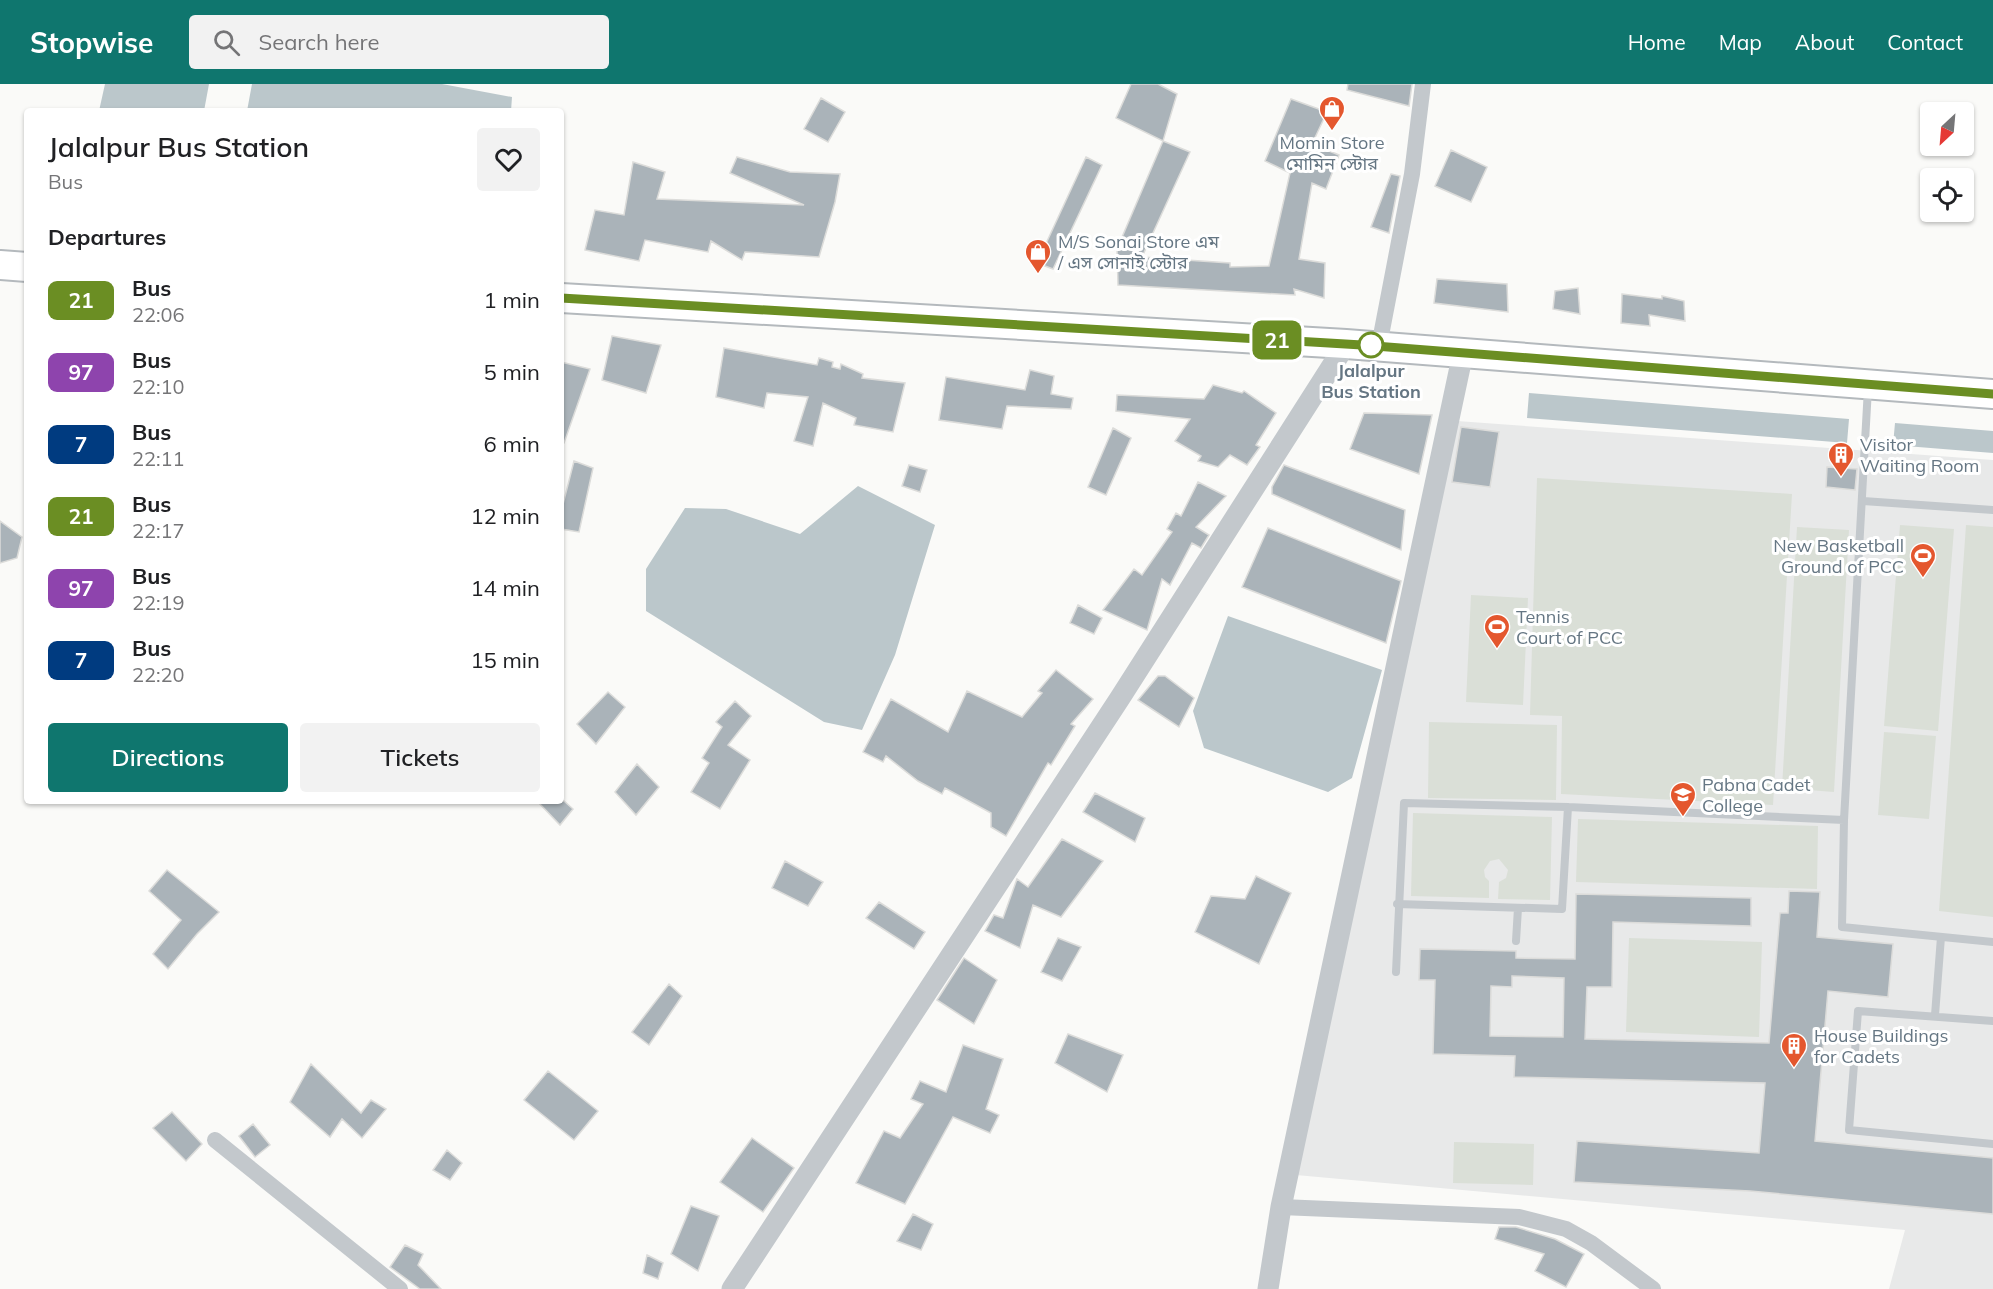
<!DOCTYPE html>
<html lang="en">
<head>
<meta charset="utf-8">
<style>
  body { margin:0; font-family:Mulish,"Noto Sans Bengali",sans-serif; background:#f2f2f2; color:#202124; height:100vh; display:flex; flex-direction:column; font-size:22px; white-space:nowrap }
  * { box-sizing:border-box; margin:0 }
  p { font-size:20px; color:#757577 }
  .icon { flex:none; width:33px; height:33px; fill:none; stroke:currentColor; stroke-width:2; stroke-linecap:round; stroke-linejoin:round }
  .map { position:relative; flex:1; overflow:hidden }
  .drawer { position:absolute; left:24px; top:24px; width:540px; height:696px; display:flex; flex-direction:column; background:#fff; border-radius:6px; box-shadow:0 2px 4px #0004 }
  .drawer>* { flex:none }
  .badge { padding:0 12px; border-radius:9px; font-size:21px; line-height:39px }
  .needle { width:39px; rotate:206deg }
  .controls { position:absolute; left:1920px; top:18px; display:grid; gap:12px }
  .controls a { display:grid; place-items:center; width:54px; height:54px; border-radius:6px; background:#fff; box-shadow:0 2px 4px #0004; font-size:30px }
  .map>.badge { position:absolute; translate:-50% -50%; box-shadow:0 0 0 3px #fff }
  h2 { padding:0 24px; font-size:22px; line-height:54px }
  .round { display:grid; place-items:center; flex:none; width:63px; height:63px; border-radius:6px; background:#f2f2f2 }
  .headline { display:flex; align-items:center; justify-content:space-between; height:102px; padding:0 24px }
  h1 { font-size:28px; font-weight:600; line-height:45px }
  .cta { display:flex; gap:12px; margin-top:auto; padding:12px 24px }
  .cta a { flex:1; height:69px; border-radius:6px; background:#0f766e; color:#fff; font-size:24px; font-weight:600; line-height:69px; text-align:center }
  .cta a+a { background:#f2f2f2; color:#202124 }
  ul { padding:0; list-style:none }
  li { display:flex; align-items:center; gap:18px; height:72px; padding:0 24px }
  li div { flex:1 }
  li b { display:block; font-size:22px }
  li em { font-style:normal }
  li .badge { min-width:66px; font-weight:700; text-align:center }
  header { display:flex; align-items:center; gap:36px; box-sizing:border-box; height:84px; padding:0 30px; background:#0f766e; color:#fff }
  header strong { font-size:28px }
  nav { display:flex; gap:33px; margin-inline-start:auto; font-size:21px }
  .search { width:420px; height:54px; background:#f2f2f2; display:flex; align-items:center; gap:15px; box-sizing:border-box; padding:0 21px; border-radius:6px; color:#757577; font-size:22px }
  .map>svg:first-child { display:block }
  .built { fill:#e8e9e9 }
  .green { fill:#dadfd7 }
  .water { fill:#bbc7cb }
  .building { fill:#aab3b9; stroke:#dcdcda; stroke-width:1.5; fill-rule:evenodd }
  .lines { fill:none; stroke-linecap:round; stroke-linejoin:round }
  .trunk-casing { stroke:#b4b9bd; stroke-width:32 }
  .service { stroke:#c3c8cc; stroke-width:8 }
  .minor { stroke:#c3c8cc; stroke-width:16 }
  .tertiary { stroke:#c3c8cc; stroke-width:21 }
  .trunk { stroke:#fff; stroke-width:28 }
  .line-casing { stroke:#fff; stroke-width:14 }
  .line { stroke:#6b8e23; stroke-width:9 }
  .stop-dot { fill:#fff; stroke:#6b8e23; stroke-width:3 }
  .labels { text-anchor:middle; stroke-width:6; stroke-linejoin:round; paint-order:stroke }
  .poi-label { font-size:18px; fill:#657683; stroke:#fff; text-anchor:start }
  .stop-label { font-size:18px; font-weight:bold; fill:#657683; stroke:#fff }
</style>
</head>
<body>
<header>
<strong>Stopwise</strong>
<div class="search"><svg class="icon" aria-label="search" viewBox="0 0 24 24"><circle cx="10" cy="10" r="6"/><path d="M15 15l6 6"/></svg>Search here</div>
<nav><a>Home</a><a>Map</a><a>About</a><a>Contact</a></nav>
</header>
<div class="map">
<svg width="1993" height="1205" viewBox="0 0 1993 1205">
  <rect width="100%" height="100%" fill="#fafaf8"/>
  <path class="built" d="M1457,337L1993,376V1205H1889L1905,1146L1296,1091Z"/>
  <path class="green" d="M1537,394L1792,410L1773,721L1561,710L1562,632L1530,631Z
    M1900,441L1954,445L1938,647L1884,642Z
    M1966,441L1993,443V833L1939,827Z
    M1797,443L1849,446L1834,708L1782,704Z
    M1471,511L1528,514L1523,621L1466,618Z
    M1429,638L1557,641L1556,716L1428,714Z
    M1884,648L1936,652L1929,735L1878,731Z
    M1413,729L1552,733L1550,816L1498,815L1499,798L1506,794L1508,786L1499,775L1490,777L1484,786L1485,793L1489,797V814L1411,812Z
    M1578,735L1818,742L1817,805L1576,798Z
    M1629,854L1762,858L1759,953L1626,948Z
    M1454,1058L1534,1060L1533,1101L1453,1099Z"/>
  <path class="water" d="M105,0H209L204,27H99Z
    M252,0H442L512,13L511,27H247Z
    M1529,309L1849,335L1847,359L1527,334Z
    M1895,339L1993,347V369L1893,361Z
    M858,402L935,441L895,571L862,646L824,638L646,527V485L685,424L726,425L800,450Z
    M1228,532L1382,586L1352,694L1328,708L1204,664L1193,627Z"/>
  <path class="building" d="M1131,0H1158L1177,10L1163,57L1116,34Z
    M1348,0H1412L1409,22L1347,6Z
    M821,14L845,28L828,58L804,45Z
    M1291,15L1327,28L1312,60L1339,71L1326,105L1312,99L1299,175L1325,179L1324,214L1294,205L1295,211L1118,201L1117,165L1163,57L1190,68L1142,173L1230,179V183L1269,182L1290,89L1265,77Z
    M1451,66L1487,83L1471,118L1435,102Z
    M737,73L790,88L840,90L835,118L819,173L745,168L742,176L711,157L708,168L645,156L639,177L585,166L595,126L624,131L633,78L665,88L657,115L804,121L730,89Z
    M1086,73L1102,81L1053,185L1037,179Z
    M1391,90L1400,92L1389,149L1371,143Z
    M1437,195L1507,200L1508,228L1434,219Z
    M1578,204L1580,230L1553,225L1555,207Z
    M1622,210L1662,215V212L1684,217L1685,237L1649,231L1650,242L1621,239Z
    M612,252L661,261L646,309L602,296Z
    M724,264L817,281L819,274L833,278L832,283L840,285L841,280L863,290L862,294L905,299L893,348L854,341L856,334L823,319L813,362L794,357L808,313L767,309L764,324L716,313Z
    M561,278L590,285L564,359H561Z
    M1030,286L1054,292L1051,310L1073,314L1071,325L1007,322L1002,345L939,336L946,293L1025,306Z
    M1213,301L1242,309L1244,307L1276,329L1256,361L1260,363L1247,381L1230,371L1218,383L1198,377L1201,372L1175,357L1190,335L1116,327L1117,311L1204,315Z
    M1364,329L1432,331L1419,390L1350,365Z
    M1461,343L1499,348L1490,403L1452,398Z
    M1113,344L1131,354L1106,411L1088,403Z
    M574,377L593,384L579,448L561,445V428Z
    M909,381L927,386L920,408L902,402Z
    M1284,381L1405,426L1401,466L1272,410V403Z
    M1827,383L1857,385L1855,406L1826,403Z
    M1198,398L1226,412L1196,443L1209,451L1201,464L1192,459L1170,501L1162,495L1147,546L1103,526L1134,485L1142,491L1172,448L1167,445L1176,429L1181,432Z
    M0,437L22,453L17,474L0,479Z
    M1268,444L1401,497L1386,559L1242,503Z
    M1078,521L1102,534L1094,550L1070,539Z
    M1056,586L1093,615L1071,640L1075,642L1051,681L1048,679L1006,752L991,743V729L945,704L942,710L918,697L886,672L883,678L863,668L891,615L948,648L967,607L1022,633L1042,609L1038,607Z
    M1158,592H1165L1194,614L1179,643L1138,616Z
    M608,608L625,623L596,660L577,640Z
    M735,617L751,632L728,661L750,676L720,725L691,708L709,679L702,674L722,643L716,638Z
    M637,680L659,703L636,731L615,708Z
    M1095,709L1145,734L1135,758L1083,728Z
    M537,717H564L573,725L560,741Z
    M1062,755L1103,777L1061,833L1033,821L1020,864L985,847L994,831L1003,834L1017,795L1028,803Z
    M785,777L823,798L808,822L772,804Z
    M167,786L219,828L197,850L168,885L153,870L181,836L149,807Z
    M1256,792L1291,809L1259,880L1195,848L1211,812L1245,815Z
    M1789,807L1820,808L1817,853L1893,860L1888,913L1828,907L1815,1057L1993,1074V1130L1750,1107L1574,1098L1577,1057L1759,1069L1765,999L1514,993L1515,972L1433,970L1435,896H1419L1420,865L1516,867V874L1575,875L1576,810L1751,814V842L1613,838L1612,903H1587L1585,955L1769,959L1780,829H1788ZM1512,892L1564,894L1563,953L1490,952L1491,902L1512,903Z
    M879,818L925,848L914,865L866,834Z
    M1058,854L1081,863L1062,897L1041,888Z
    M964,874L997,896L974,940L937,916Z
    M669,900L682,912L649,961L632,948Z
    M1068,950L1123,971L1107,1008L1055,979Z
    M963,961L1003,975L986,1025L999,1031L990,1049L953,1033L905,1120L856,1099L884,1047L900,1054L923,1020L911,1015L920,997L946,1008Z
    M311,980L361,1029L371,1016L386,1025L362,1054L342,1035L330,1053L290,1018Z
    M548,987L598,1027L574,1056L524,1016Z
    M172,1028L202,1060L186,1077L153,1044Z
    M253,1040L270,1061L255,1073L239,1052Z
    M752,1054L794,1084L763,1128L720,1098Z
    M447,1066L462,1079L450,1096L433,1086Z
    M691,1122L719,1132L698,1187L671,1170Z
    M913,1130L933,1140L921,1166L897,1157Z
    M1499,1143H1516L1555,1155L1584,1170L1566,1203L1535,1187L1544,1170L1495,1155Z
    M405,1161L423,1170L418,1181L441,1205H420L390,1183Z
    M647,1171L663,1179L658,1195L643,1189Z"/>
  <g class="lines">
    <defs>
      <path id="trunk" d="M0,181L27,183
        M561,214L1346,260L1993,310"/>
    </defs>
    <use href="#trunk" class="trunk-casing"/>
    <path class="service" d="M1868,304L1844,736L1842,843L1993,858
      M1863,417L1993,426
      M1397,820L1562,825L1568,723
      M1516,857L1518,824
      M1396,888L1404,719L1568,723L1844,736
      M1935,931L1941,853
      M1993,937L1858,927L1849,1046L1993,1060"/>
    <path class="minor" d="M1379,262L1412,90L1423,0
      M215,1056L400,1205
      M1281,1123L1519,1133L1566,1145L1591,1159L1653,1205"/>
    <path class="tertiary" d="M732,1205L1120,614L1346,260
      M1268,1205L1281,1123L1463,269"/>
    <use href="#trunk" class="trunk"/>
  </g>
  <g class="lines">
    <defs>
      <path id="line" d="M561,214L1362,261L1993,310"/>
    </defs>
    <use href="#line" class="line-casing"/>
    <use href="#line" class="line"/>
  </g>
  <defs>
    <symbol id="shop-pin" viewBox="-11 -11 22 30"><path d="M0 17L-7.5 6A9.5 9.5 0 1 1 7.5 6Z" fill="#e4572e" stroke="#fff"/><path d="M-5-2.5h2.3a2.7 3.5 0 0 1 5.4 0H5L5.5 6h-11ZM-1.5-2.5h3a1.5 2.3 0 0 0-3 0Z" fill="#fff"/></symbol>
    <symbol id="building-pin" viewBox="-11 -11 22 30"><path d="M0 17L-7.5 6A9.5 9.5 0 1 1 7.5 6Z" fill="#e4572e" stroke="#fff"/><path d="M-4-6H4V6H1V3H-1V6H-4ZM-2.5-4.3h1.7v1.8h-1.7ZM.8-4.3h1.7v1.8H.8ZM-2.5-1h1.7V.8h-1.7ZM.8-1h1.7V.8H.8Z" fill="#fff"/></symbol>
    <symbol id="stadium-pin" viewBox="-11 -11 22 30"><path d="M0 17L-7.5 6A9.5 9.5 0 1 1 7.5 6Z" fill="#e4572e" stroke="#fff"/><path d="M0-5a6.5 5 0 1 0 0 10a6.5 5 0 1 0 0-10ZM-3.5-1.8h7v3.6h-7Z" fill="#fff"/></symbol>
    <symbol id="university-pin" viewBox="-11 -11 22 30"><path d="M0 17L-7.5 6A9.5 9.5 0 1 1 7.5 6Z" fill="#e4572e" stroke="#fff"/><path d="M0-5L7-2L0 1L-7-2ZM-4 1L0 2.5L4 1V4Q0 6-4 4Z" fill="#fff"/></symbol>
  </defs>
  <g fill-rule="evenodd">
    <use href="#shop-pin" x="1317" y="10" width="30" height="40"/>
    <use href="#shop-pin" x="1023" y="153" width="30" height="40"/>
    <use href="#building-pin" x="1826" y="356" width="30" height="40"/>
    <use href="#stadium-pin" x="1908" y="457" width="30" height="40"/>
    <use href="#stadium-pin" x="1482" y="528" width="30" height="40"/>
    <use href="#university-pin" x="1668" y="696" width="30" height="40"/>
    <use href="#building-pin" x="1779" y="947" width="30" height="40"/>
  </g>
  <circle class="stop-dot" cx="1371" cy="261" r="12"/>
  <g class="labels">
    <g class="poi-label">
      <text x="1332" y="65" text-anchor="middle">Momin Store<tspan x="1332" dy="21">মোমিন স্টোর</tspan></text>
      <text x="1058" y="164">M/S Sonai Store এম<tspan x="1058" dy="21">/ এস সোনাই স্টোর</tspan></text>
      <text x="1860" y="367">Visitor<tspan x="1860" dy="21">Waiting Room</tspan></text>
      <text x="1904" y="468" text-anchor="end">New Basketball<tspan x="1904" dy="21">Ground of PCC</tspan></text>
      <text x="1516" y="539">Tennis<tspan x="1516" dy="21">Court of PCC</tspan></text>
      <text x="1702" y="707">Pabna Cadet<tspan x="1702" dy="21">College</tspan></text>
      <text x="1814" y="958">House Buildings<tspan x="1814" dy="21">for Cadets</tspan></text>
    </g>
    <g class="stop-label">
      <text x="1371" y="293">Jalalpur<tspan x="1371" dy="21">Bus Station</tspan></text>
    </g>
  </g>
</svg>
<div class="controls">
<a><svg class="needle" viewBox="-14 -14 28 28"><path d="M0-13l5 13h-10z" fill="#e53935"/><path d="M0 13l5-13h-10z" fill="#757577"/></svg></a>
<a><svg class="icon" aria-label="locate" viewBox="0 0 24 24"><circle cx="12" cy="12" r="6"/><path d="M12 2v4M12 18v4M2 12h4M18 12h4"/></svg></a>
</div>
<b class="badge" style="left:1277px;top:256px;background:#6b8e23;color:#fff">21</b>
<section class="drawer">
<div class="headline"><div><h1>Jalalpur Bus Station</h1><p>Bus</p></div><a class="round"><svg class="icon" aria-label="heart" viewBox="0 0 24 24"><path d="M12 20l-8-8c-3-5 5-10 8-4 3-6 11-1 8 4z"/></svg></a></div>
<h2>Departures</h2>
<ul>
<li><span class="badge" style="background:#6b8e23;color:#fff">21</span><div><b>Bus</b><p>22:06</p></div><em>1 min</em></li>
<li><span class="badge" style="background:#8e44ad;color:#fff">97</span><div><b>Bus</b><p>22:10</p></div><em>5 min</em></li>
<li><span class="badge" style="background:#003b80;color:#fff">7</span><div><b>Bus</b><p>22:11</p></div><em>6 min</em></li>
<li><span class="badge" style="background:#6b8e23;color:#fff">21</span><div><b>Bus</b><p>22:17</p></div><em>12 min</em></li>
<li><span class="badge" style="background:#8e44ad;color:#fff">97</span><div><b>Bus</b><p>22:19</p></div><em>14 min</em></li>
<li><span class="badge" style="background:#003b80;color:#fff">7</span><div><b>Bus</b><p>22:20</p></div><em>15 min</em></li>
</ul>
<div class="cta"><a>Directions</a><a>Tickets</a></div>
</section>
</div>
</body>
</html>
